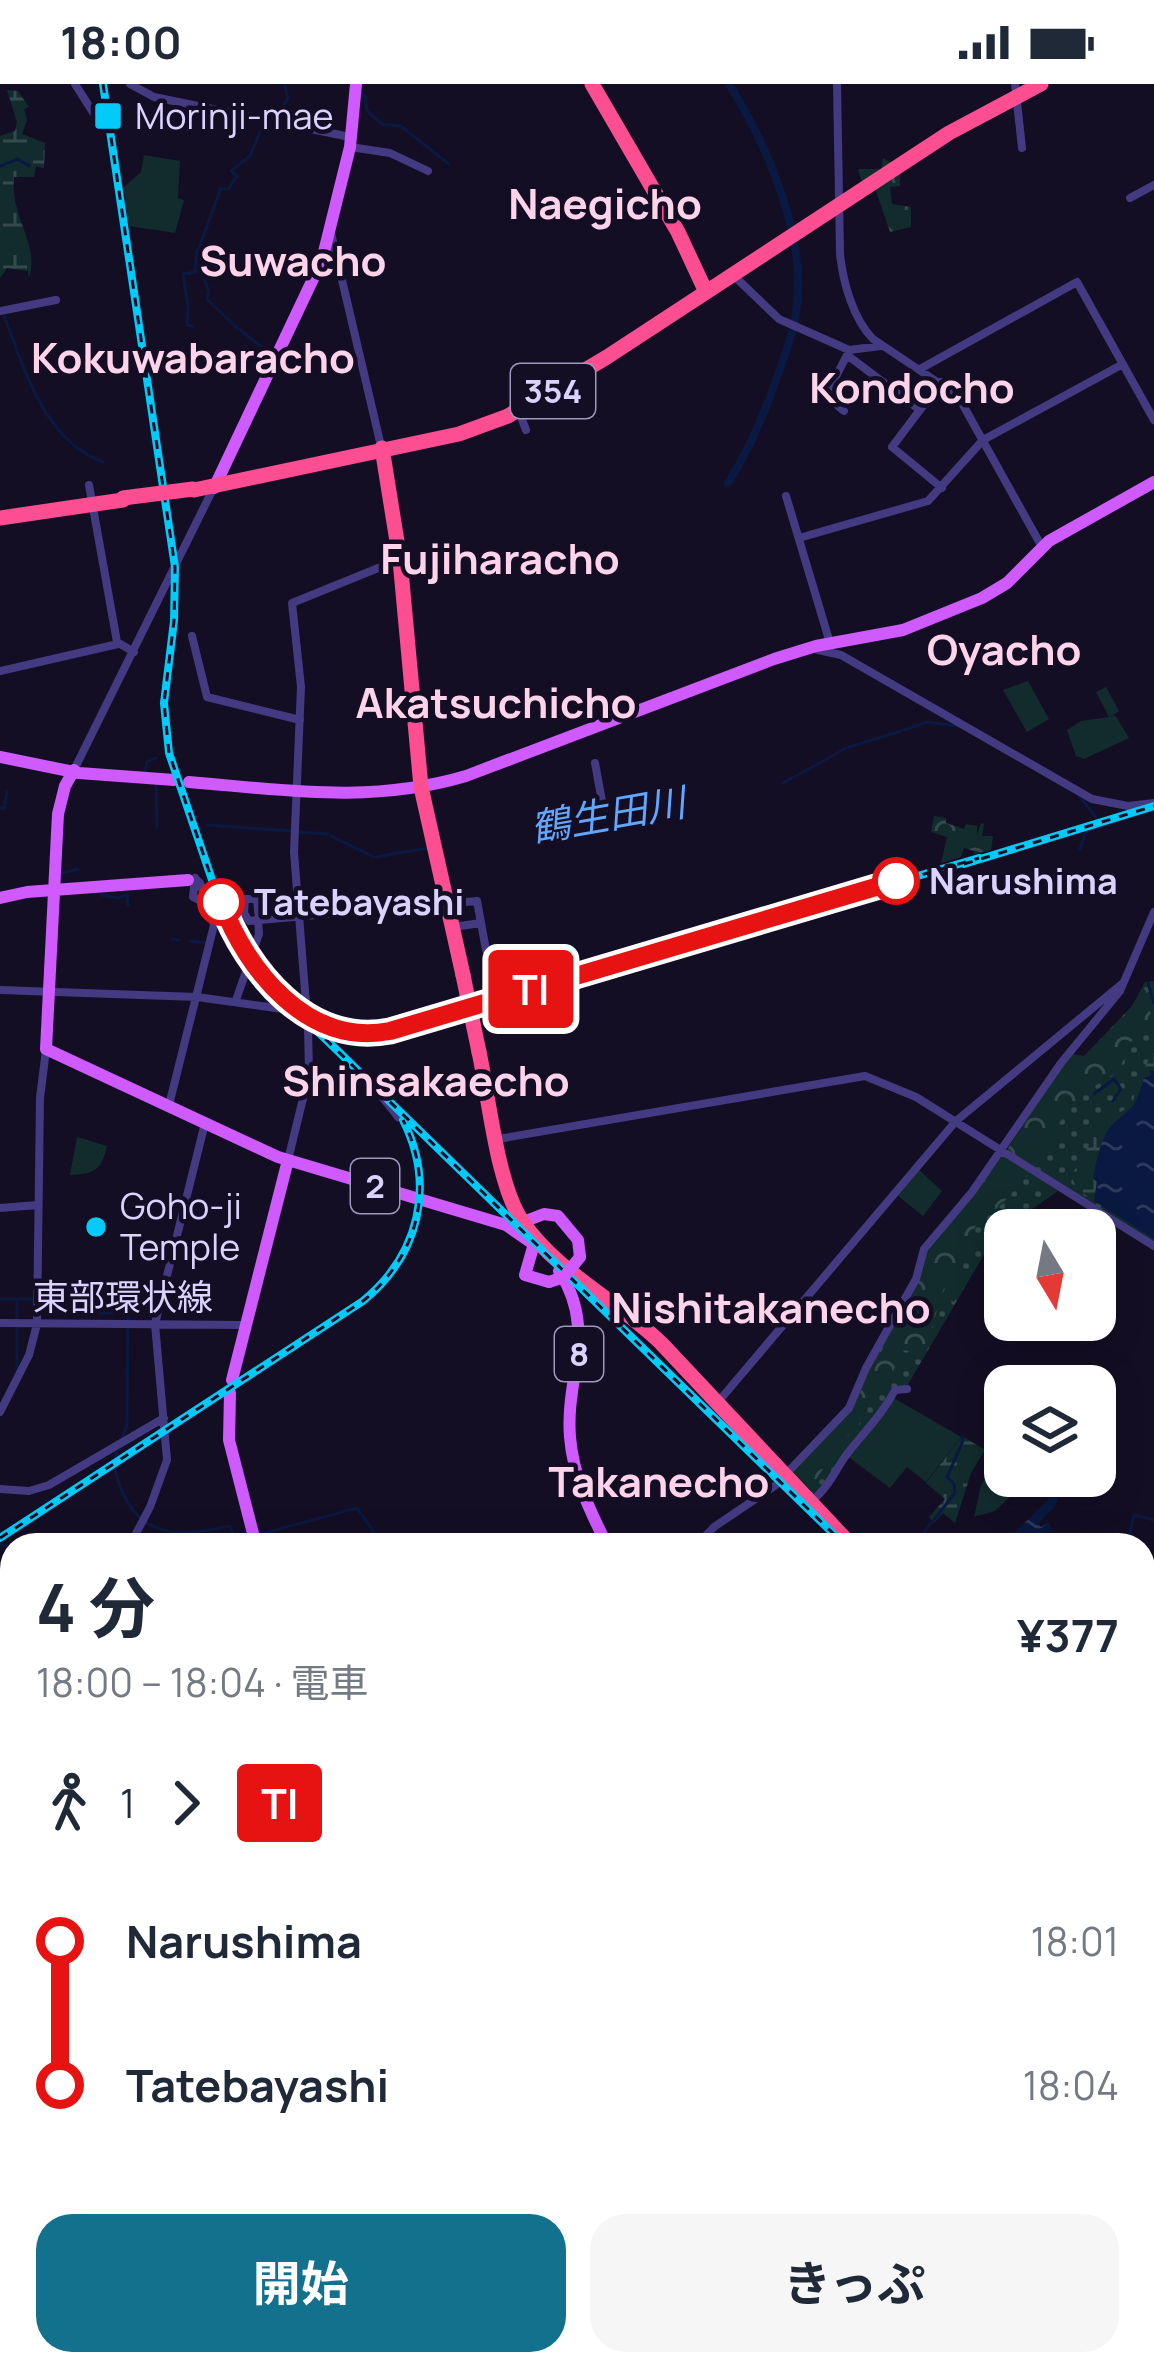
<!DOCTYPE html>
<html lang="ja">
<head>
<meta charset="utf-8">
<style>
  body { margin:0; font-family:Manrope,"Noto Sans JP",sans-serif; background:#f6f6f7; color:#1f2937; height:100vh; display:flex; flex-direction:column; font-size:45px; white-space:nowrap }
  * { box-sizing:border-box; margin:0 }
  p { font-size:39px; color:#747a83 }
  .icon { flex:none; width:66px; height:66px; fill:none; stroke:currentColor; stroke-width:2; stroke-linecap:round; stroke-linejoin:round }
  .map { position:relative; flex:1; overflow:hidden }
  .panel { position:absolute; left:0px; top:1449px; width:1155px; height:843px; display:flex; flex-direction:column; background:#fff; border-radius:36px 36px 0 0; box-shadow:0 6px 30px #0003 }
  .panel>* { flex:none }
  .badge { padding:0 24px; border-radius:9px; font-size:42px; line-height:78px }
  .needle { width:78px; rotate:170deg }
  .fabs { position:absolute; left:984px; top:1125px; display:grid; gap:24px }
  .fabs a { display:grid; place-items:center; width:132px; height:132px; border-radius:24px; background:#fff; box-shadow:0 6px 30px #0003; font-size:60px }
  .map>.badge { position:absolute; translate:-50% -50%; box-shadow:0 0 0 6px #fff }
  .legs { display:flex; align-items:center; gap:18px; height:132px; padding:0 36px; font-size:39px }
  .legs p { margin-inline-start:auto }
  .head { display:flex; align-items:center; justify-content:space-between; height:204px; padding:0 36px }
  h1 { font-size:66px; font-weight:700; line-height:90px }
  .action { display:flex; gap:24px; margin-top:auto; padding:24px 36px }
  .action a { flex:1; height:138px; border-radius:36px; background:#12728e; color:#fff; font-size:48px; font-weight:700; line-height:138px; text-align:center }
  .action a+a { background:#f6f6f7; color:#1f2937 }
  ul { padding:0 36px; list-style:none }
  li { display:flex; align-items:center; gap:42px; height:144px; font-size:45px }
  li i { display:grid; place-items:center; width:18px; height:100%; margin:0 15px; background:currentColor }
  li i::after { content:''; width:30px; height:30px; margin:-15px; border:9px solid; border-radius:50%; background:#fff }
  li p { margin-inline-start:auto }
  li:first-child i { background:linear-gradient(#0000 50%,currentColor 0) }
  li:last-child i { background:linear-gradient(currentColor 50%,#0000 0) }
  .status { display:flex; justify-content:space-between; align-items:center; height:84px; padding:0 60px; background:#fff; direction:ltr }
  .status svg { height:33px; fill:currentColor }
  .map>svg:first-child { display:block }
  .grass { fill:url(#grass-dots) }
  .forest { fill:url(#forest-crowns) }
  .wetland { fill:url(#wetland-marsh) }
  .garden { fill:#122c2e }
  .water { fill:url(#water-ripples) }
  .lines { fill:none; stroke-linecap:round; stroke-linejoin:round }
  .stream { stroke:#0a1941; stroke-width:3 }
  .river { stroke:#0a1941; stroke-width:8 }
  .minor { stroke:#433a82; stroke-width:8 }
  .major { stroke:#cf5afd; stroke-width:12 }
  .highway { stroke:#fd4e92; stroke-width:15 }
  .rail-casing { stroke:#03cbf9; stroke-width:8 }
  .rail { stroke:#140e24; stroke-width:3; stroke-dasharray:9; stroke-linecap:butt }
  .major-bridge { stroke:#cf5afd; stroke-width:12 }
  .highway-bridge { stroke:#fd4e92; stroke-width:15 }
  .line-1-casing { stroke:#fff; stroke-width:27 }
  .line-1 { stroke:#e71212; stroke-width:18 }
  .poi-dot { fill:#03cbf9; stroke:#140e24; stroke-width:4.5 }
  .stop-1-dot { fill:#fff; stroke:#e71212; stroke-width:6 }
  .labels { text-anchor:middle; stroke-width:9; stroke-linejoin:round; paint-order:stroke }
  .shield { fill:#140e24; stroke:#9f97bd; stroke-width:3 }
  .shield-label { font-size:33px; font-weight:bold; fill:#dbd2fe }
  .poi-label { font-size:36px; fill:#dbd2fe; stroke:#140e24; text-anchor:start }
  .stop-label { font-size:36px; font-weight:bold; fill:#dbd2fe; stroke:#140e24; text-anchor:start }
  .street-label { font-size:36px; fill:#dbd2fe; stroke:#140e24 }
  .water-label { font-size:39px; font-style:italic; fill:#61a7fd; stroke:#140e24 }
  .quarter-label { font-size:42px; font-weight:bold; fill:#ffd4eb; stroke:#140e24 }
</style>
</head>
<body>
<div class="status"><b>18:00</b><svg viewBox="0 0 49 12"><path d="M0 12V9h3v3zM5 12V6h3v6zM10 12V3h3v9zM15 12V0h3v12zM26 1h20v11H26zM47 4h2v5h-2z"/></svg></div>
<div class="map">
<svg width="1154" height="2291" viewBox="0 0 1154 2291">
  <defs>
    <pattern id="grass-dots" width="8" height="8" patternUnits="userSpaceOnUse" patternTransform="scale(3)"><rect width="8" height="8" fill="#122c2e"/><path d="M2 2h.1M6 6h.1" fill="none" stroke="#344a4d" stroke-width="1.8" stroke-linecap="round"/></pattern>
    <pattern id="forest-crowns" width="20" height="18" patternUnits="userSpaceOnUse" patternTransform="scale(3)"><rect width="20" height="18" fill="#122c2e"/><path d="M2 6a3 3 0 1 1 6 0M12 15a3 3 0 1 1 6 0" fill="none" stroke="#344a4d"/></pattern>
    <pattern id="wetland-marsh" width="20" height="14" patternUnits="userSpaceOnUse" patternTransform="scale(3)"><rect width="20" height="14" fill="#122c2e"/><path d="M1 5h8M5 5V1M11 12h8M15 12V8" fill="none" stroke="#344a4d"/></pattern>
    <pattern id="water-ripples" width="26" height="14" patternUnits="userSpaceOnUse" patternTransform="scale(3)"><rect width="26" height="14" fill="#0a1941"/><path d="M2 4q2-2 4 0t4 0M15 11q2-2 4 0t4 0" fill="none" stroke="#2d3a5e"/></pattern>
  </defs>
  <rect width="100%" height="100%" fill="#140e24"/>
  <path class="grass" d="M1154,897V1161L1033,1085L1063,981L1073,970L1084,972L1089,967L1134,920L1145,898Z
    M1002,1070L1058,1107L996,1150L907,1302L891,1304L882,1323L824,1403L811,1412L788,1392L841,1337L886,1255L923,1172Z"/>
  <path class="forest" d="M883,74L900,84V102L890,103L892,120L911,123V143L890,148L875,104L863,103L858,85H881Z
    M934,732L946,734V739L964,745L966,740L977,742V751L981,739L984,740L982,752H993L991,766L974,770V767L964,764L961,773L941,779L947,753L931,748Z
    M1141,905H1145L1151,931L1129,961L1119,987L1080,1011L1059,1039L1062,1050L1035,1084L1006,1067L1062,983L1074,972L1084,973C1105,954 1130,931 1141,905Z
    M999,1073H1004L1028,1091L1001,1121L977,1140L972,1149L975,1159L958,1181L970,1192L954,1218L942,1211L951,1191C935,1215 937,1246 920,1269L903,1266L891,1292L875,1298L865,1334L839,1361L809,1406L790,1392L850,1328L921,1191L926,1170Z"/>
  <path class="wetland" d="M7,6L18,7L29,23L24,25L27,36L22,50L45,59L44,84L36,82L34,93H14C10,135 40,159 29,194L28,187L7,184L0,194V52L15,47L17,38Z
    M1154,966V987L1144,994L1136,1021L1112,1041L1105,1051L1094,1096L1097,1098L1094,1117C1057,1093 1077,1088 1090,1059C1095,1047 1090,1050 1099,1042C1109,1034 1122,1028 1132,1021L1139,994Z
    M962,1352L985,1366L971,1389L955,1439L943,1429L934,1439L929,1433L945,1415L926,1399Z"/>
  <path class="garden" d="M144,71L180,77L178,114L184,116L175,149L129,142L124,103L141,88Z
    M1028,597L1049,635L1027,648L1003,606Z
    M1106,603L1119,627L1110,633L1115,631L1129,654L1084,675L1076,672L1067,646L1081,637L1109,633L1096,608Z
    M77,1053L107,1062C102,1086 94,1090 70,1091Z
    M918,1085L942,1107L923,1132L897,1111Z
    M892,1313L961,1353L926,1398L907,1383L890,1404L847,1372Z
    M997,1377L1005,1384V1392L1011,1393V1412L995,1427L974,1433L981,1401Z"/>
  <path class="water" d="M1149,986L1154,987V1155L1094,1117L1097,1098L1093,1094C1096,1080 1101,1050 1113,1040C1136,1019 1134,1026 1144,994L1151,991Z
    M1060,1392H1067L1055,1422L1038,1440L1041,1443L1049,1438L1052,1447L1027,1451L1013,1461H1002L1047,1417Z"/>
  <g class="lines">
    <path class="stream" d="M360,9L365,12L367,27L382,40L401,42L449,80
      M276,34L288,14L284,0
      M0,82L18,75L29,82
      M228,105L237,92L231,87L250,72L264,38
      M199,164L221,104L225,105
      M195,188H201L209,207L207,215L238,245
      M188,222L183,190L195,188L197,166
      M188,224L187,241L192,242
      M4,232C26,288 43,355 103,378
      M240,246L272,271
      M904,646L927,638L959,642
      M849,663L901,647
      M816,681L846,664
      M145,687L147,678L156,674
      M783,699L814,682
      M156,700L157,744
      M1080,713L1098,736
      M0,724L4,725L7,708
      M208,741L291,747
      M300,748L328,750
      M331,752L374,773
      M1080,765L1086,747L1103,742
      M405,768L428,764
      M377,773L403,768
      M62,789L78,785
      M101,811L119,814L127,810L128,821
      M172,855L179,856
      M190,857L206,859
      M1148,899L1154,919
      M265,918L273,907L284,917
      M1094,1010L1114,995L1121,1005L1113,1017
      M0,1215H34
      M42,1218L55,1229H128L127,1341L121,1357
      M17,1290V1216
      M701,1332L706,1328
      M117,1366C113,1379 115,1389 120,1402C140,1457 182,1452 230,1442L235,1457L248,1453
      M257,1451L357,1424L383,1461
      M0,1460L12,1465
      M914,1461L955,1409L954,1400L947,1393L963,1357L962,1352
      M1127,1461L1134,1431L1154,1436
      M3,1799L12,1803
      M1143,2083H1154
      M1143,2187L1154,2189
      M0,2198L12,2209
      M1143,2273L1154,2276
      M74,2280L79,2291
      M617,2280L626,2291
      M6,2291L24,2283L27,2291"/>
    <path class="river" d="M728,399C749,366 762,336 775,299C783,276 793,252 796,228C808,154 767,61 729,0
      M1143,1970H1154"/>
    <path class="minor" d="M75,0L101,41
      M130,0L154,13L350,53
      M837,0L840,170C843,198 853,235 873,255L958,312L1042,463
      M1015,0L1022,64
      M350,63L390,69L428,87
      M1130,114L1154,101
      M331,149L381,362
      M733,191L779,235L849,266L881,262
      M0,227L56,216
      M920,285L1077,198L1154,336
      M941,298L892,363L942,404
      M518,325L526,346
      M844,327L826,312L847,271L920,326
      M89,401L117,558L134,568
      M786,412L830,559
      M799,454L928,417L983,356L1123,280
      M192,552L207,613L300,636
      M818,566L841,571L1092,715L1128,722L1154,719
      M0,587L118,560
      M595,679L604,728
      M74,686L213,405
      M195,794L193,813L206,819
      M259,836L257,815H245L244,829L249,837L477,817L486,866
      M453,843L481,839
      M0,906L197,913L283,925C313,935 378,1006 398,1033
      M236,916L259,850L258,836
      M306,920L294,768L301,603L292,519L398,476
      M169,1021L214,841L200,799L195,794
      M498,1055L865,992L916,1013L1154,1162
      M288,1076L309,990L308,943
      M0,1124L38,1121
      M0,1239L245,1241
      M718,1318L956,1037L1123,899
      M0,1328L29,1271L37,1240L40,1014L46,966
      M785,1391L849,1324L866,1284L916,1195L924,1165L972,1108L1061,979L1120,907L1154,828
      M0,1405L29,1407L49,1401L164,1334
      M811,1418C829,1403 834,1388 847,1370C864,1348 882,1331 895,1306L907,1305
      M130,1461L150,1423L167,1376L155,1240L205,1039
      M697,1461L714,1443L776,1401
      M0,1719L12,1723
      M679,2284L715,2291"/>
    <path class="major" d="M214,404L322,176L350,63L356,0
      M0,673L79,689L174,696
      M74,686L65,702L58,730L46,965L278,1073L506,1141L532,1159
      M189,698C286,706 371,720 466,692L774,575L816,562L903,546L982,514L1007,499L1049,457L1154,398
      M0,814L27,808L188,796
      M523,1138L544,1130L558,1132L578,1156L580,1173
      M534,1160L525,1191L549,1198
      M559,1187C598,1246 565,1293 570,1353C573,1392 590,1427 607,1461
      M232,1296L288,1076
      M230,1309L229,1356L256,1461
      M170,2291L177,2280
      M981,2291L984,2280"/>
    <path class="highway" d="M592,0L678,148L706,208
      M382,364L400,476L421,703L463,891
      M194,406L459,350L508,332L607,273L949,49L1041,0
      M0,434L123,416
      M479,968C489,1014 497,1100 522,1137C556,1188 618,1217 661,1259L851,1461
      M1143,1566L1154,1565
      M1143,2218L1154,2220
      M662,2291L671,2280"/>
    <defs>
      <path id="rail" d="M103,0L175,483L174,537L164,619L169,669L229,846L242,868L273,904L845,1461
        M964,780L1154,722
        M317,938L359,950L390,947L979,774
        M0,1454L363,1217C419,1171 436,1102 403,1036
        M1143,1636L1154,1642"/>
    </defs>
    <use href="#rail" class="rail-casing"/>
    <use href="#rail" class="rail"/>
    <path class="major-bridge" d="M549,1198L564,1193L580,1173"/>
    <path class="highway-bridge" d="M123,414L193,405
      M463,891L479,968"/>
  </g>
  <g class="lines">
    <defs>
      <path id="line-1" d="M221,818C247,887 308,963 390,947L896,797"/>
    </defs>
    <use href="#line-1" class="line-1-casing"/>
    <use href="#line-1" class="line-1"/>
  </g>
  <g class="poi-dot">
    <rect x="93" y="17" width="30" height="30" rx="6"/>
    <circle cx="96" cy="1143" r="12"/>
  </g>
  <g class="stop-1-dot">
    <circle cx="896" cy="797" r="21"/>
    <circle cx="221" cy="818" r="21"/>
  </g>
  <g class="labels">
    <g class="shield">
      <rect x="511" y="280" width="84" height="54" rx="9"/>
      <rect x="351" y="1075" width="48" height="54" rx="9"/>
      <rect x="555" y="1243" width="48" height="54" rx="9"/>
    </g>
    <g class="shield-label">
      <text x="553" y="319">354</text>
      <text x="375" y="1114">2</text>
      <text x="579" y="1282">8</text>
    </g>
    <g class="poi-label">
      <text x="135" y="45">Morinji-mae</text>
      <text x="120" y="1135">Goho-ji<tspan x="120" dy="41">Temple</tspan></text>
    </g>
    <g class="stop-label">
      <text x="929" y="810">Narushima</text>
      <text x="254" y="831">Tatebayashi</text>
    </g>
    <g class="street-label">
      <text x="123" y="1226">東部環状線</text>
    </g>
    <g class="water-label">
      <text transform="translate(608 731) rotate(-10)" y="14">鶴生田川</text>
    </g>
    <g class="quarter-label">
      <text x="605" y="135">Naegicho</text>
      <text x="293" y="192">Suwacho</text>
      <text x="193" y="289">Kokuwabaracho</text>
      <text x="912" y="319">Kondocho</text>
      <text x="500" y="490">Fujiharacho</text>
      <text x="1004" y="581">Oyacho</text>
      <text x="496" y="634">Akatsuchicho</text>
      <text x="426" y="1012">Shinsakaecho</text>
      <text x="771" y="1239">Nishitakanecho</text>
      <text x="659" y="1413">Takanecho</text>
    </g>
  </g>
</svg>
<div class="fabs">
<a><svg class="needle" viewBox="-14 -14 28 28"><path d="M0-13l5 13h-10z" fill="#e53935"/><path d="M0 13l5-13h-10z" fill="#747a83"/></svg></a>
<a><svg class="icon" aria-label="layers" viewBox="0 0 24 24"><path d="M12 4l9 5-9 5-9-5zM3 14l9 5 9-5"/></svg></a>
</div>
<b class="badge" style="left:531px;top:905px;background:#e71212;color:#fff">TI</b>
<section class="panel">
<div class="head"><div><h1>4 分</h1><p>18:00 – 18:04 · 電車</p></div><b>¥377</b></div>
<div class="legs"><svg class="icon" aria-label="walk" viewBox="0 0 24 24"><circle cx="13" cy="4" r="2"/><path d="M13 8l-2 6 4 7M11 14l-3 7M7 12l3-4h3l4 4"/></svg>1<svg class="icon" aria-label="forward" viewBox="0 0 24 24"><path d="M9 5l7 7-7 7"/></svg><b class="badge" style="background:#e71212;color:#fff">TI</b></div>
<ul>
<li><i style="color:#e71212"></i><b>Narushima</b><p>18:01</p></li>
<li><i style="color:#e71212"></i><b>Tatebayashi</b><p>18:04</p></li>
</ul>
<div class="action"><a>開始</a><a>きっぷ</a></div>
</section>
</div>
</body>
</html>
